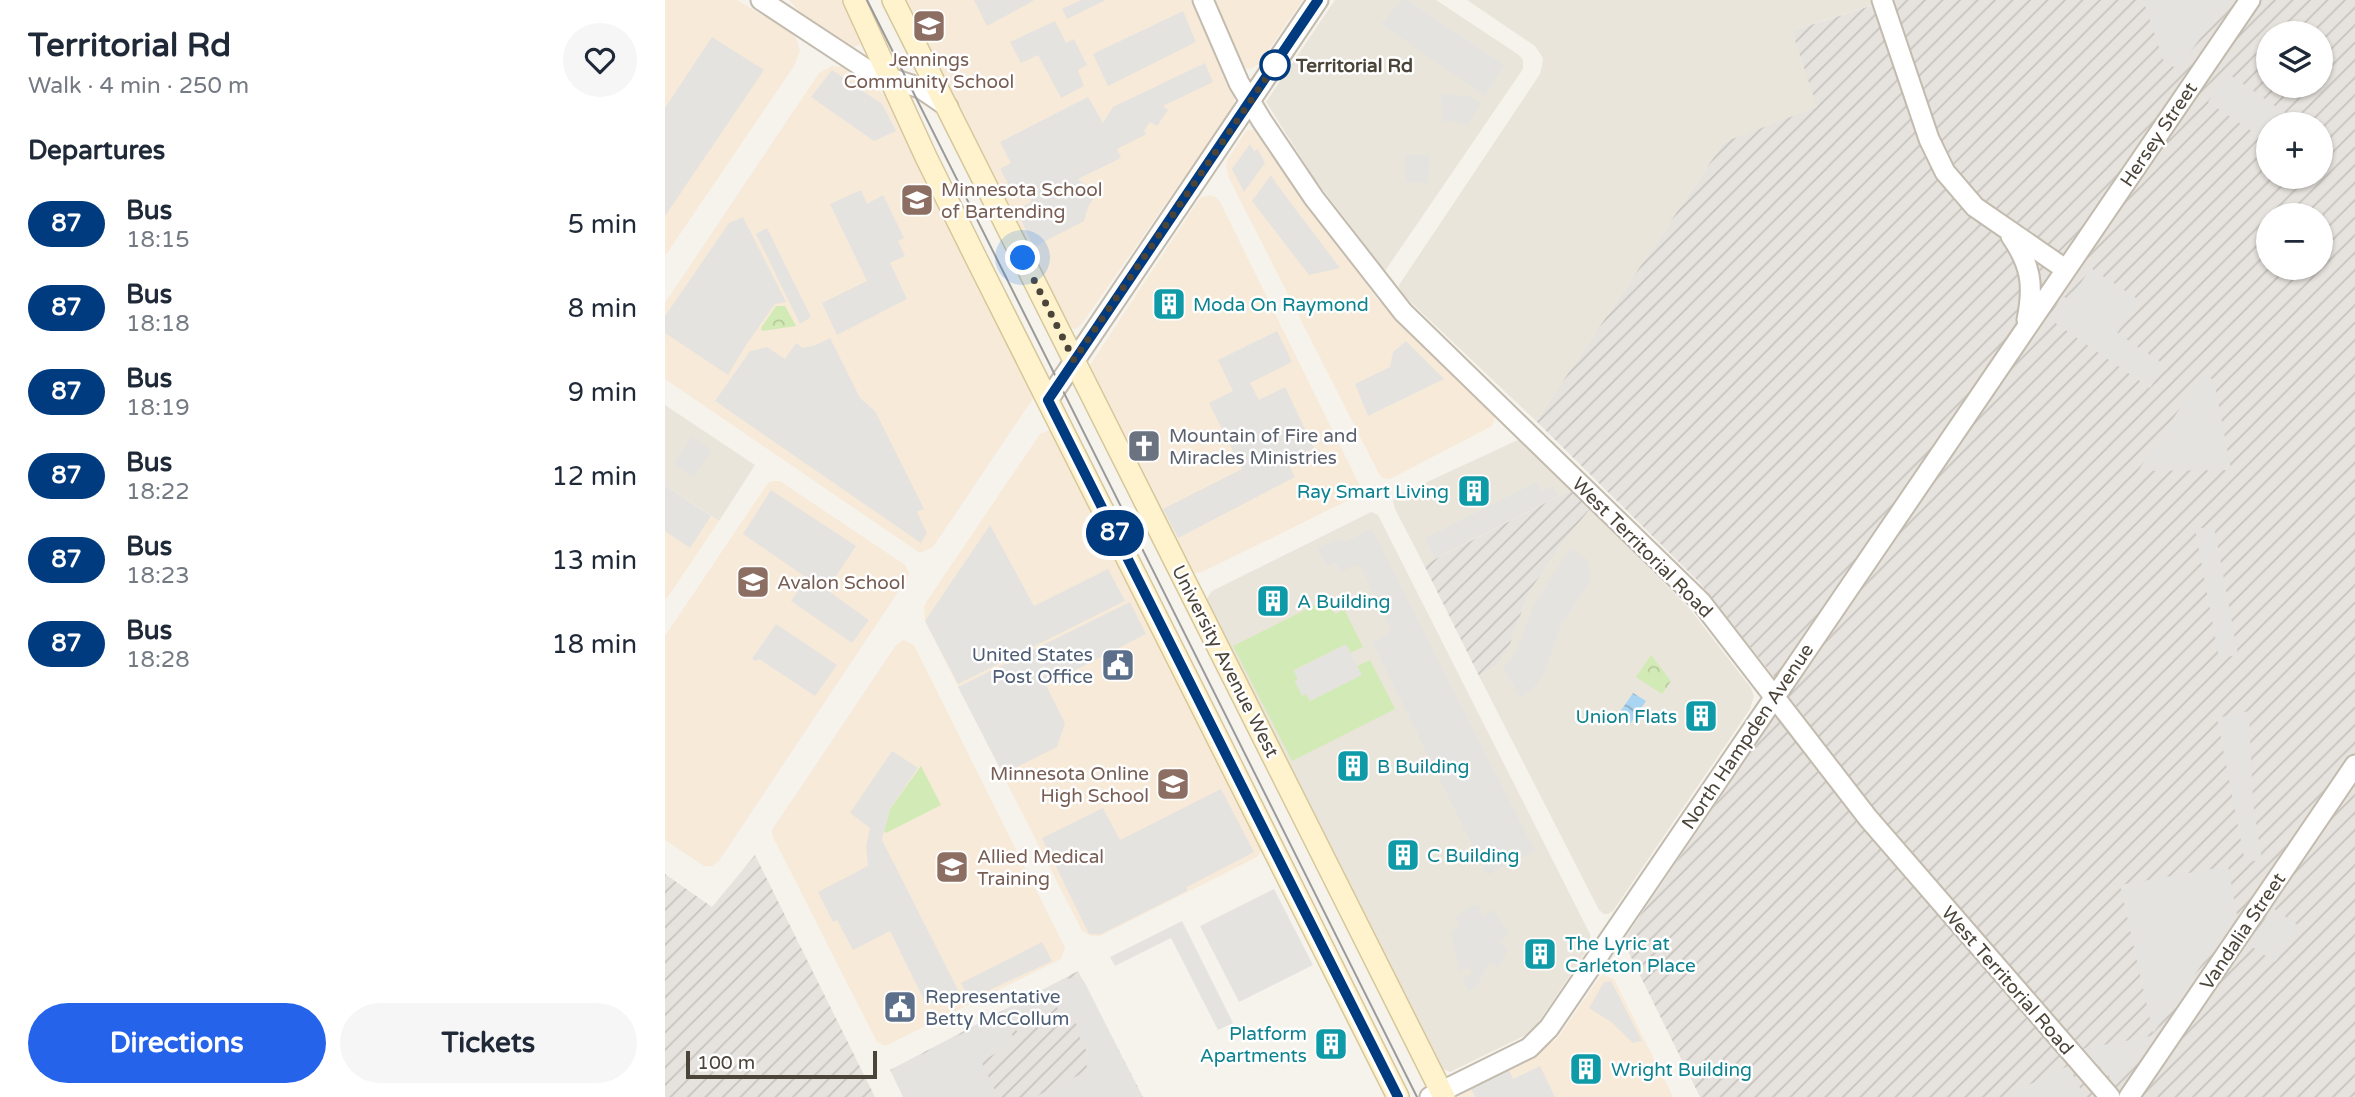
<!DOCTYPE html>
<html lang="en">
<head>
<meta charset="utf-8">
<style>
  body { margin:0; font-family:"Varela Round",sans-serif; background:#f6f6f7; color:#1f2937; height:100vh; display:flex; flex-direction:column; font-size:26px; white-space:nowrap }
  * { box-sizing:border-box; margin:0 }
  p { font-size:23px; color:#747a83 }
  .icon { flex:none; width:38px; height:38px; fill:none; stroke:currentColor; stroke-width:2; stroke-linecap:round; stroke-linejoin:round }
  .map { position:relative; flex:1; overflow:hidden }
  .side { display:flex; flex-direction:column; background:#fff; width:665px }
  .side>* { flex:none }
  .badge { padding:0 14px; border-radius:23px; font-size:24px; line-height:46px }
  .fabs { position:absolute; left:1591px; top:21px; display:grid; gap:14px }
  .fabs a { display:grid; place-items:center; width:77px; height:77px; border-radius:50%; background:#fff; box-shadow:0 2px 5px #0004; font-size:35px }
  .scale { position:absolute; left:21px; bottom:18px; width:191px; box-sizing:border-box; padding-left:7px; border:4px solid #4b4439; border-top:0; font-size:19px; line-height:24px; white-space:nowrap; color:#4b4439; -webkit-text-stroke:5px #fff; paint-order:stroke }
  .you { position:absolute; width:35px; height:35px; margin:-18px; border:5px solid #fff; border-radius:50%; background:#1a73e8; box-shadow:0 0 0 10px #1a73e833 }
  .map>.badge { position:absolute; translate:-50% -50%; box-shadow:0 0 0 4px #fff }
  h2 { padding:0 28px; font-size:26px; line-height:63px }
  .round { display:grid; place-items:center; flex:none; width:74px; height:74px; border-radius:37px; background:#f6f6f7 }
  .head { display:flex; align-items:center; justify-content:space-between; height:119px; padding:0 28px }
  h1 { font-size:33px; font-weight:700; line-height:52px }
  .primary-button { display:flex; gap:14px; margin-top:auto; padding:14px 28px }
  .primary-button a { flex:1; height:80px; border-radius:42px; background:#2563eb; color:#fff; font-size:28px; font-weight:700; line-height:80px; text-align:center }
  .primary-button a+a { background:#f6f6f7; color:#1f2937 }
  ul { padding:0; list-style:none }
  li { display:flex; align-items:center; gap:21px; height:84px; padding:0 28px }
  li div { flex:1 }
  li b { display:block; font-size:26px }
  li em { font-style:normal }
  li .badge { min-width:77px; font-weight:700; text-align:center }
  main { display:flex; flex:1; min-height:0 }
  .map>svg:first-child { display:block }
  .residential { fill:#eae5da }
  .commercial { fill:#f7ead8 }
  .industrial { fill:url(#industrial-furrows); fill-rule:evenodd }
  .grass { fill:#d2eab5 }
  .park { fill:url(#park-crowns) }
  .parking { fill:#e5e3e0 }
  .water { fill:url(#water-waves) }
  .lines { fill:none; stroke-linecap:round; stroke-linejoin:round }
  .tertiary-casing { stroke:#c2bbae; stroke-width:23 }
  .secondary-casing { stroke:#d6c79b; stroke-width:24 }
  .tertiary { stroke:#fff; stroke-width:19 }
  .secondary { stroke:#fff3cd; stroke-width:21 }
  .tram { stroke:#9a9a9a; stroke-width:2 }
  .line-casing { stroke:#fff; stroke-width:16 }
  .line { stroke:#003b80; stroke-width:10 }
  .walk { stroke:#4b4439; stroke-width:7; stroke-dasharray:0 12.6 }
  .stop-dot { fill:#fff; stroke:#003b80; stroke-width:3.5 }
  .labels { text-anchor:middle; stroke-width:5; stroke-linejoin:round; paint-order:stroke }
  .education-label { font-size:19px; fill:#785e54; stroke:#fff; text-anchor:start }
  .stop-label { font-size:19px; font-weight:bold; fill:#4b4439; stroke:#fff; text-anchor:start }
  .street-label { font-size:19px; fill:#4b4439; stroke:#fff }
  .culture-label { font-size:19px; fill:#0d838f; stroke:#fff; text-anchor:start }
  .worship-label { font-size:19px; fill:#5b616d; stroke:#fff; text-anchor:start }
  .service-label { font-size:19px; fill:#4e5e75; stroke:#fff; text-anchor:end }
</style>
</head>
<body>
<main>
<section class="side">
<div class="head"><div><h1>Territorial Rd</h1><p>Walk · 4 min · 250 m</p></div><a class="round"><svg class="icon" aria-label="heart" viewBox="0 0 24 24"><path d="M12 20l-8-8c-3-5 5-10 8-4 3-6 11-1 8 4z"/></svg></a></div>
<h2>Departures</h2>
<ul>
<li><span class="badge" style="background:#003b80;color:#fff">87</span><div><b>Bus</b><p>18:15</p></div><em>5 min</em></li>
<li><span class="badge" style="background:#003b80;color:#fff">87</span><div><b>Bus</b><p>18:18</p></div><em>8 min</em></li>
<li><span class="badge" style="background:#003b80;color:#fff">87</span><div><b>Bus</b><p>18:19</p></div><em>9 min</em></li>
<li><span class="badge" style="background:#003b80;color:#fff">87</span><div><b>Bus</b><p>18:22</p></div><em>12 min</em></li>
<li><span class="badge" style="background:#003b80;color:#fff">87</span><div><b>Bus</b><p>18:23</p></div><em>13 min</em></li>
<li><span class="badge" style="background:#003b80;color:#fff">87</span><div><b>Bus</b><p>18:28</p></div><em>18 min</em></li>
</ul>
<div class="primary-button"><a>Directions</a><a>Tickets</a></div>
</section>
<div class="map">
<svg width="1690" height="1097" viewBox="0 0 1690 1097">
  <defs>
    <pattern id="industrial-furrows" width="10" height="10" patternUnits="userSpaceOnUse" patternTransform="scale(1.75)"><rect width="10" height="10" fill="#e6e2dd"/><path d="M-1 1l2-2M0 10L10 0M9 11l2-2" fill="none" stroke="#c7c3be"/></pattern>
    <pattern id="park-crowns" width="20" height="18" patternUnits="userSpaceOnUse" patternTransform="scale(1.75)"><rect width="20" height="18" fill="#d2eab5"/><path d="M2 6a3 3 0 1 1 6 0M12 15a3 3 0 1 1 6 0" fill="none" stroke="#b6ca9c"/></pattern>
    <pattern id="water-waves" width="16" height="10" patternUnits="userSpaceOnUse" patternTransform="scale(1.75)"><rect width="16" height="10" fill="#a9d4f2"/><path d="M0 5q4-4 8 0t8 0" fill="none" stroke="#8caec5"/></pattern>
  </defs>
  <rect width="100%" height="100%" fill="#f6f3ec"/>
  <path class="residential" d="M670,0H771L854,55L858,60V69L720,271L649,178L601,102Z
    M802,0H1205L1207,5L1127,31L1153,108L1059,142L871,421L735,292L734,285L875,74L877,66L878,58L870,46Z
    M0,405L90,465L54,521L0,485Z
    M855,439L906,490L759,565L730,509L728,501L734,495Z
    M925,509L1025,609L1086,688L1089,696L1085,709L948,911L943,914H939L934,910L814,676L833,665L845,644L864,592L896,545Z
    M706,512L713,515L925,934L926,944L867,1032L785,1072L776,1068L539,603L547,591Z"/>
  <path class="commercial" d="M0,0H72L126,33L131,38L135,51L129,66L0,256Z
    M124,0H177L194,34L195,45L188,47L135,12Z
    M237,0H526L569,96V102L566,110L416,325L411,329L402,327Z
    M546,0H638L593,65L585,69L579,68L575,64Z
    M167,66L179,67L223,97L370,391L369,397L268,547L255,553L0,379V303L154,73Z
    M588,129L598,134V141L626,183L713,300L828,413L830,417L827,426L725,479L717,478L714,474L564,178L561,165L563,159L581,131Z
    M545,195L551,197L555,202L697,490L692,496L537,572L530,573L523,569L423,368L535,198Z
    M385,430L390,431L598,848L592,857L435,936H426L417,931L260,621L259,607L262,601L375,434Z
    M108,481H115L240,565L244,573L241,580L54,861L47,866H39L0,840V636L103,483Z
    M0,485L54,521L0,601Z
    M239,640L249,645L400,948L396,959L220,1046L212,1042L107,835V830L231,645Z
    M938,975L949,979L1008,1097H793L892,1039L934,978Z"/>
  <path class="industrial" d="M1224,0H1690V1097H1035L958,941L1124,696L1034,582L871,421L1059,142L1152,107L1127,31ZM1603,33H1656V86H1603ZM1603,124H1656V177H1603ZM1603,215H1656V268H1603Z
    M906,490L925,509L896,545L864,592L845,644L833,665L814,676L759,565Z
    M90,855L210,1097H0V874L47,907Z
    M413,971L478,1097H239L225,1070Z"/>
  <path class="grass" d="M662,599L670,614L679,609L698,647L685,653L680,645L629,670L633,679L630,681L638,695L641,693L645,701L696,675L692,666L705,660L730,709L627,761L568,646Z
    M256,766L276,805L221,833L219,831L225,809Z"/>
  <path class="park" d="M111,306H120L131,326L97,331L96,328Z
    M986,655L1006,681L997,694L971,677Z"/>
  <path class="parking" d="M309,0H368V1L322,26Z
    M416,0H441L402,19L397,9Z
    M737,0H742L840,65L820,96L716,24Z
    M1478,0H1563L1517,63L1509,67L1499,62Z
    M518,11L531,42L443,86L428,54Z
    M390,21L401,43L409,39L422,65L413,70L419,86L396,98L373,55L356,63L345,42Z
    M47,37L99,70L0,216V108Z
    M540,63L548,82L498,106L503,110L492,126L485,122L479,131L482,134L452,149L456,158L413,179L432,194L424,205L419,221L369,247L351,210L366,202L360,191L350,197L335,169L346,163L335,142L423,97L438,123L448,107Z
    M167,70L217,104L231,131L209,141L146,97Z
    M1562,73L1622,114L1615,124H1603V142L1543,102Z
    M775,94L803,96L816,102L803,125L786,121L778,122Z
    M585,144L589,151L593,149L600,163L579,192L567,169Z
    M740,155H765L763,183L740,182Z
    M606,175L613,186L675,268L644,275L587,201Z
    M196,190L202,204L218,195L239,238L233,241L240,256L225,263L242,299L172,335L157,303L202,281L165,204Z
    M78,217L121,302L110,304L81,345L63,375L0,333V316L64,223Z
    M102,228L146,317L135,324L91,234Z
    M1426,268L1474,300L1452,333L1500,365L1485,388L1383,318L1398,296L1404,300Z
    M612,331L627,362L585,383L594,400L620,387L649,448L622,462L630,477L513,538L498,509L577,469L544,403L568,391L553,360Z
    M165,338L195,398L210,411L259,509L252,512L262,533L256,543L50,401L85,351L102,347L120,359L131,343L138,348L151,345Z
    M741,341L779,379L703,416L690,384L725,367L728,352Z
    M1538,374L1549,380L1566,470L1473,471Z
    M27,436L47,450L29,477L9,464Z
    M872,482L877,491L887,486L893,496L770,558L759,539Z
    M0,485L46,516L25,548L0,531Z
    M106,490L191,546L162,590L204,620L187,643L126,601L142,578L78,534Z
    M325,525L369,606L443,569L460,601L293,684L260,621Z
    M1549,526L1573,655L1554,658L1530,529Z
    M707,529L870,851L822,875L707,642L727,631L694,564L676,572L670,562L662,566L652,548L675,538L680,542Z
    M905,548L923,560L926,580L895,628L880,672L872,684L856,698L838,669L852,650L870,602Z
    M465,602L481,634L381,685L400,723L392,747L338,774L293,687Z
    M111,624L172,665L150,696L94,659L91,661L87,659Z
    M681,644L697,675L645,701L641,694L637,696L630,681L633,679L629,671Z
    M1584,711L1588,803L1597,860L1580,862L1552,718Z
    M227,751L253,768L225,809L217,840L293,990L261,1004L225,931L188,950L172,920L168,922L153,892L203,866L201,846L205,828L185,813Z
    M556,789L589,852L522,887V891L436,934H424L377,838L438,808L455,840Z
    M1563,866L1572,915L1488,1033L1455,885Z
    M609,889L648,965L574,1002L535,926Z
    M813,904L818,915L829,910L844,934L835,943L843,949L833,968L825,962L812,986L804,991L797,979L807,974L804,968L794,971L786,931L795,927L789,916Z
    M1608,908L1634,926L1610,962L1583,944Z
    M517,921L568,1023L553,1030L506,938L450,966L445,957Z
    M377,942L387,961L305,999L296,983Z
    M410,977L420,983L477,1097H370L424,1070L418,1059L424,1056L412,1032L414,1030L407,1015L398,1019L392,1007L361,1022L364,1028L353,1033L345,1020L342,1024L351,1043L316,1061L333,1097H238L229,1078L233,1067L402,979Z
    M946,981L977,1041L968,1043L946,1022L924,1008L939,982Z
    M1486,1036L1459,1075L1449,1081L1417,1049Z
    M875,1066L890,1097H810L806,1089L844,1070L848,1079Z
    M1403,1066L1420,1097H1338Z"/>
  <path class="water" d="M968,693L981,701L965,724L953,715Z"/>
  <g class="lines">
    <defs>
      <path id="tertiary" d="M96,0L204,71L255,88L283,107
        M538,0L574,83L597,121L649,198L738,312L1036,602L1203,818L1445,1097
        M1217,0L1264,139L1280,172L1310,207L1400,269
        M1346,236C1366,265 1369,285 1362,320
        M383,400L653,0
        M765,1097L864,1048L884,1028L1585,0
        M1464,1097L1690,765"/>
      <path id="secondary" d="M189,0L261,157L311,258L733,1097
        M228,0L779,1097"/>
    </defs>
    <use href="#tertiary" class="tertiary-casing"/>
    <use href="#secondary" class="secondary-casing"/>
    <use href="#tertiary" class="tertiary"/>
    <use href="#secondary" class="secondary"/>
    <path class="tram" d="M202,0L752,1097"/>
  </g>
  <g class="lines">
    <defs>
      <path id="line" d="M653,0L383,400L733,1097"/>
    </defs>
    <use href="#line" class="line-casing"/>
    <use href="#line" class="line"/>
    <path class="walk" d="M358,258L409,360L610,65"/>
  </g>
  <defs>
    <symbol id="school-square" viewBox="-11 -11 22 22"><rect x="-9" y="-9" width="18" height="18" rx="4" fill="#8d6e63" stroke="#fff"/><path d="M0-5L7-2L0 1L-7-2ZM-4 1L0 2.5L4 1V4Q0 6-4 4Z" fill="#fff"/></symbol>
    <symbol id="building-square" viewBox="-11 -11 22 22"><rect x="-9" y="-9" width="18" height="18" rx="4" fill="#0f9aa8" stroke="#fff"/><path d="M-4-6H4V6H1V3H-1V6H-4ZM-2.5-4.3h1.7v1.8h-1.7ZM.8-4.3h1.7v1.8H.8ZM-2.5-1h1.7V.8h-1.7ZM.8-1h1.7V.8H.8Z" fill="#fff"/></symbol>
    <symbol id="church-square" viewBox="-11 -11 22 22"><rect x="-9" y="-9" width="18" height="18" rx="4" fill="#6b7280" stroke="#fff"/><path d="M-1.2-6h2.4v3.5h3.3v2.4h-3.3V6h-2.4V-.1h-3.3v-2.4h3.3Z" fill="#fff"/></symbol>
    <symbol id="civic-square" viewBox="-11 -11 22 22"><rect x="-9" y="-9" width="18" height="18" rx="4" fill="#5c6f8a" stroke="#fff"/><path d="M-.6-6.5H3V-4.5H.6V-3L4-1V1h2V6H-6V1h2V-1L-.6-3ZM-1.2 2.5V6h2.4V2.5Z" fill="#fff"/></symbol>
  </defs>
  <g fill-rule="evenodd">
    <use href="#school-square" x="245" y="7" width="38" height="38"/>
    <use href="#school-square" x="233" y="181" width="38" height="38"/>
    <use href="#building-square" x="485" y="285" width="38" height="38"/>
    <use href="#church-square" x="460" y="427" width="38" height="38"/>
    <use href="#building-square" x="790" y="472" width="38" height="38"/>
    <use href="#school-square" x="69" y="563" width="38" height="38"/>
    <use href="#building-square" x="589" y="582" width="38" height="38"/>
    <use href="#civic-square" x="434" y="646" width="38" height="38"/>
    <use href="#building-square" x="1017" y="697" width="38" height="38"/>
    <use href="#building-square" x="669" y="747" width="38" height="38"/>
    <use href="#school-square" x="489" y="765" width="38" height="38"/>
    <use href="#building-square" x="719" y="836" width="38" height="38"/>
    <use href="#school-square" x="268" y="848" width="38" height="38"/>
    <use href="#building-square" x="856" y="935" width="38" height="38"/>
    <use href="#civic-square" x="216" y="988" width="38" height="38"/>
    <use href="#building-square" x="647" y="1025" width="38" height="38"/>
    <use href="#building-square" x="902" y="1050" width="38" height="38"/>
  </g>
  <circle class="stop-dot" cx="610" cy="65" r="14"/>
  <g class="labels">
    <g class="education-label">
      <text x="264" y="66" text-anchor="middle">Jennings<tspan x="264" dy="22">Community School</tspan></text>
      <text x="276" y="196">Minnesota School<tspan x="276" dy="22">of Bartending</tspan></text>
      <text x="112" y="589">Avalon School</text>
      <text x="484" y="780" text-anchor="end">Minnesota Online<tspan x="484" dy="22">High School</tspan></text>
      <text x="312" y="863">Allied Medical<tspan x="312" dy="22">Training</tspan></text>
    </g>
    <g class="stop-label">
      <text x="631" y="72">Territorial Rd</text>
    </g>
    <g class="street-label">
      <text transform="translate(1493 134) rotate(-56)" y="7">Hersey Street</text>
      <text transform="translate(978 547) rotate(45)" y="7">West Territorial Road</text>
      <text transform="translate(561 661) rotate(63)" y="7">University Avenue West</text>
      <text transform="translate(1082 736) rotate(-56)" y="7">North Hampden Avenue</text>
      <text transform="translate(1577 931) rotate(-56)" y="7">Vandalia Street</text>
      <text transform="translate(1343 980) rotate(49)" y="7">West Territorial Road</text>
    </g>
    <g class="culture-label">
      <text x="528" y="311">Moda On Raymond</text>
      <text x="784" y="498" text-anchor="end">Ray Smart Living</text>
      <text x="632" y="608">A Building</text>
      <text x="1012" y="723" text-anchor="end">Union Flats</text>
      <text x="712" y="773">B Building</text>
      <text x="762" y="862">C Building</text>
      <text x="900" y="950">The Lyric at<tspan x="900" dy="22">Carleton Place</tspan></text>
      <text x="642" y="1040" text-anchor="end">Platform<tspan x="642" dy="22">Apartments</tspan></text>
      <text x="946" y="1076">Wright Building</text>
    </g>
    <g class="worship-label">
      <text x="504" y="442">Mountain of Fire and<tspan x="504" dy="22">Miracles Ministries</tspan></text>
    </g>
    <g class="service-label">
      <text x="428" y="661">United States<tspan x="428" dy="22">Post Office</tspan></text>
      <text x="260" y="1003" text-anchor="start">Representative<tspan x="260" dy="22">Betty McCollum</tspan></text>
    </g>
  </g>
</svg>
<div class="fabs">
<a><svg class="icon" aria-label="layers" viewBox="0 0 24 24"><path d="M12 4l9 5-9 5-9-5zM3 14l9 5 9-5"/></svg></a>
<a>+</a>
<a>−</a>
</div>
<div class="scale">100 m</div>
<div class="you" style="left:358px;top:258px"></div>
<b class="badge" style="left:450px;top:533px;background:#003b80;color:#fff">87</b>
</div>
</main>
</body>
</html>
